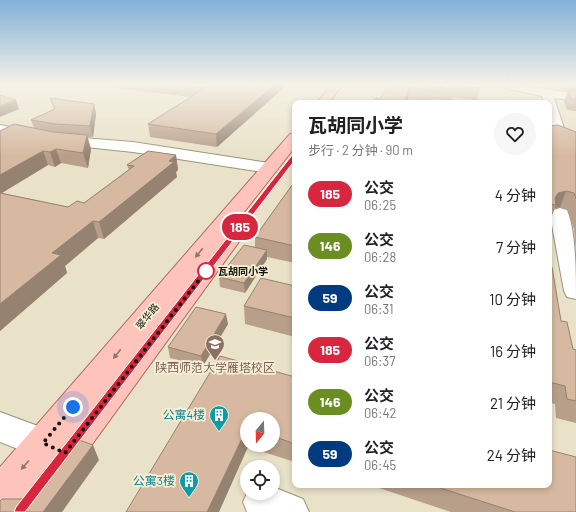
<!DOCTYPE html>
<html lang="zh">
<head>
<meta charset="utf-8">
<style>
  body { margin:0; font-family:Barlow,"Noto Sans SC",sans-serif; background:#f6f6f6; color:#202124; height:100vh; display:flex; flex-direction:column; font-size:15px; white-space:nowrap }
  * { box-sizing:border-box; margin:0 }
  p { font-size:13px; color:#757577 }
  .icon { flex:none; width:22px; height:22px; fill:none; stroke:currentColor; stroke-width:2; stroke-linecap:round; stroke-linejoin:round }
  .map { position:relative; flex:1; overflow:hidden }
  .side { position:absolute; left:292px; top:100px; width:260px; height:388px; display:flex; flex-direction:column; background:#fff; border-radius:8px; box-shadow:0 2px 6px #0003 }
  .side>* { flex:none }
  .badge { padding:0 8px; border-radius:13px; font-size:14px; line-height:26px }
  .needle { width:26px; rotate:199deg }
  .controls { position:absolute; left:240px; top:412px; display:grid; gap:8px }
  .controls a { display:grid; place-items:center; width:40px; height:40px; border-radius:50%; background:#fff; box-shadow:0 2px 6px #0003; font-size:20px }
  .you { position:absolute; width:20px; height:20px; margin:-10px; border:3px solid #fff; border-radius:50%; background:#1a73e8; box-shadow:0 0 0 6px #1a73e833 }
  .map>.badge { position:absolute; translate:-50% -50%; box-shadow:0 0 0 2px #fff }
  .round { display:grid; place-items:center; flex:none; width:42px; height:42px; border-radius:21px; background:#f6f6f6 }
  .headline { display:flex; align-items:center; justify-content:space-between; height:68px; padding:0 16px }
  h1 { font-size:19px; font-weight:700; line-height:30px }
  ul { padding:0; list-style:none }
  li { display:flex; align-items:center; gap:12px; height:52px; padding:0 16px }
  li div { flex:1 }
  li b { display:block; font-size:15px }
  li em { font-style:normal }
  li .badge { min-width:44px; font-weight:700; text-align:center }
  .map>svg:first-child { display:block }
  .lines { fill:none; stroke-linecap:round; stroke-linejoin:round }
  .minor-casing { stroke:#99927b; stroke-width:2 }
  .major-casing { stroke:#ab6c60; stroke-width:2 }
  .minor { fill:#fff; fill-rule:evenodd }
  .major { fill:#fec4bc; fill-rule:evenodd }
  .wall { fill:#b89f8a; fill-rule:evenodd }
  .shaded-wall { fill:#968270 }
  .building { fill:#d6b9a0; stroke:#968270 }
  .oneway { fill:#94736b }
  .line { fill:#d7263d; stroke:#fff }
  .walk { stroke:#131108; stroke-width:4; stroke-dasharray:0 7.2 }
  .stop-dot { fill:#fff; stroke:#d7263d; stroke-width:2 }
  .labels { text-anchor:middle; stroke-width:3.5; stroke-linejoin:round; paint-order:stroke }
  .stop-label { font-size:10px; font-weight:bold; fill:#131108; stroke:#f6efd6; text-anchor:start }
  .street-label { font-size:10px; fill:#131108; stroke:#f6efd6 }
  .near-education-label { font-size:12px; fill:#785e54; stroke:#f6efd6 }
  .near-culture-label { font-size:12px; fill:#0d838f; stroke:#f6efd6; text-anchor:end }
</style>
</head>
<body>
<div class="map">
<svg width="576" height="512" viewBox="0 0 576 512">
  <rect width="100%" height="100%" fill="#e9e2c9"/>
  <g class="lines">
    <defs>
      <path id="minor" d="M502,84C527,84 551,91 576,93V101L554,98L565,131L563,134H553C547,125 549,113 549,103H544L542,96L504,88Z
        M0,125L58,136L133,142L269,163L275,165L277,168L275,171L269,173L133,152L58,144L0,133Z
        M560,208L567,210C576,231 576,274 576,299L567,297L564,291L550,214L553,210Z
        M0,412L65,436L70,447L65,458L53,463L0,442Z
        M273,487L303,499L309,512H247L243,502L247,493H273Z"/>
      <path id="major" d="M332,84H343L329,103H317Z
        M295,133V147L241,216L251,217L254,221L43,512H0V467L290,134Z"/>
    </defs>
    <use href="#minor" class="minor-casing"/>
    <use href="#major" class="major-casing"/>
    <use href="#minor" class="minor"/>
    <use href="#major" class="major"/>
  </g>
  <path class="wall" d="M99,84H288L217,147L150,137L148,124L191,97L100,86Z
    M389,84H480V88L477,100L452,97L451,101L432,99L431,101L408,99L406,103H373L380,99Z
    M560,84H576V111L567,110L564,101L568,91L561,90Z
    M50,98L94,104L96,114L93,137H87L91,149L88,168L61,163L55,167L48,165L2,193L68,207L84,203L129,170L127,165L176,155L178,170L176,172L177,177L104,239L98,238L65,266L67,273L0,331V131L34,128L31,120L54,109Z
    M549,126L576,132V251L574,229L567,209L560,207L555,208L550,221H549Z
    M295,181V263L267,257V259L245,293L220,287L219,277L255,247V237Z
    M549,266L561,321L573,349L576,350V423L556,418L555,404L549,403Z
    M295,286V337L245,324L244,306Z
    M228,324L203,366L170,358L168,347Z
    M295,377V462L248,447L126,512ZM247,419H273V445H247Z
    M370,485H549L576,512H451Z"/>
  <path class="shaded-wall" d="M276,84H288L217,147L216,134Z
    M410,87L408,99L406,103H403Z
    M16,100L19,109L0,117V106Z
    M94,104L96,114L93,137L90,126Z
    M87,135L91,149L88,168L83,153Z
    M56,149L61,163L55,167L50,152Z
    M43,151L48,165L0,194V175Z
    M176,155L178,170L176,172L177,177L104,239L99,222Z
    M566,191L560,207L555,208L556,205L555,198L558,193Z
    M93,221L98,238L65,266L67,273L0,331V304L52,253Z
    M267,250V259L245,293L244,283Z
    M226,314L228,324L203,366L201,356Z
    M247,428V445H248V447L219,512H207Z
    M93,445L99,460L62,512H43Z"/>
  <path class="building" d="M174,84H276L216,134L148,124L205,88Z
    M389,84H480V88L454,86L453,89L434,87V90L410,87L403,103H373L376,98L380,99Z
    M568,90L576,91V99H571Z
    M0,95L16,100L0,106Z
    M50,98L94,104L90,126L55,124L31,120L55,109Z
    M14,124L53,132L87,135L83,153L56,149L50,152L43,151L0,175V131Z
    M558,125L576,132V199L574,193L566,191L558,193L555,198L556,205L549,204V126Z
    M148,151L176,155L169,161L174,162L99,222L93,221L52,253L61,255L0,304V193L68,207L77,201L84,203L134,166L127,165Z
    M295,181V246L255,237Z
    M244,245L267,250L244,283L219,277Z
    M549,266L552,267L561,321L567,322L573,349L576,350V401L567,399L565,386L549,382Z
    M261,278L295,286V318L244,306Z
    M196,307L226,314L201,356L168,347Z
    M220,356L295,377V444L273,436V419H247V428L207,512H126Z
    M79,440L93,445L43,512H0V501L2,499H34Z
    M549,450L576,457V512H515L431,485H549Z"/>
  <defs><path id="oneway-solid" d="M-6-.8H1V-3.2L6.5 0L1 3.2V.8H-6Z"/></defs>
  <g class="oneway">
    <use href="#oneway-solid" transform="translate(199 253) rotate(129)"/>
    <use href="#oneway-solid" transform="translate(117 354) rotate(129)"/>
    <use href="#oneway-solid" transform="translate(25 465) rotate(130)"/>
  </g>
  <linearGradient id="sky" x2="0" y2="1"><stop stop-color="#83b0d9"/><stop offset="0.54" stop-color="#f5f2e7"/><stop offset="1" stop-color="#f5f2e7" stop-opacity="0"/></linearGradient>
  <rect width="576" height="156" fill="url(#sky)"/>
  <path class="line" d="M293,154L298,156L25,512H14L16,507Z"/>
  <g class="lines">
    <path class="walk" d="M73,407L43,443L65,453L209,267L206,271"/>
  </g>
  <defs>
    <symbol id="university-pin" viewBox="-11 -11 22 30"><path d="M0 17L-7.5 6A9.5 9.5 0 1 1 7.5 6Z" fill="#8d6e63" stroke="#f6efd6"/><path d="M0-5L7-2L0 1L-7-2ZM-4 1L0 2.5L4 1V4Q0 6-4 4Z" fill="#fff"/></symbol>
    <symbol id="building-pin" viewBox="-11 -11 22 30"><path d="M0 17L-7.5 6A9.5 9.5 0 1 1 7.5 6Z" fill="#0f9aa8" stroke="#f6efd6"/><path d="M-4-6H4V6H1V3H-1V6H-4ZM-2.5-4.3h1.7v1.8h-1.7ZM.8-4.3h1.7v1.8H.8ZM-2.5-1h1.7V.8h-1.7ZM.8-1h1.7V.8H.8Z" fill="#fff"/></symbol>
  </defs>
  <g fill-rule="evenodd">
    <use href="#university-pin" x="204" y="333" width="22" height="30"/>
    <use href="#building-pin" x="208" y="404" width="22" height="30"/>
    <use href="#building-pin" x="178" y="470" width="22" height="30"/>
  </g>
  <circle class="stop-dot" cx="206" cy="271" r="8"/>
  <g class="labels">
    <g class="stop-label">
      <text x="218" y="275">瓦胡同小学</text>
    </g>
    <g class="street-label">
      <text transform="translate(147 316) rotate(-51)" y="4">翠华路</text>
    </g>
    <g class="near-education-label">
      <text x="215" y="372">陕西师范大学雁塔校区</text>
    </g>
    <g class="near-culture-label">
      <text x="205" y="419">公寓4楼</text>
      <text x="175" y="485">公寓3楼</text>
    </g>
  </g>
</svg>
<div class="controls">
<a><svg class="needle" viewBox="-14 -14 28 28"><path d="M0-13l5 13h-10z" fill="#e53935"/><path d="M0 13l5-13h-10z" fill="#757577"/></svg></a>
<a><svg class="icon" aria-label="locate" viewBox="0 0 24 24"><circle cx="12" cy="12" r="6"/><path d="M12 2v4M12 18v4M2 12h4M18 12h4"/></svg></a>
</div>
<div class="you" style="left:73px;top:407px"></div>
<b class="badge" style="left:240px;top:227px;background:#d7263d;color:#fff">185</b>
<section class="side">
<div class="headline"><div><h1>瓦胡同小学</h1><p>步行 · 2 分钟 · 90 m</p></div><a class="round"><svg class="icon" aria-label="heart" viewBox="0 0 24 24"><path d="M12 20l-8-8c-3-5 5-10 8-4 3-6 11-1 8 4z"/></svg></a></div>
<ul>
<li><span class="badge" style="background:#d7263d;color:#fff">185</span><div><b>公交</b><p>06:25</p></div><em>4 分钟</em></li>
<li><span class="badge" style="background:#6b8e23;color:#fff">146</span><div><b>公交</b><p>06:28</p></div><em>7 分钟</em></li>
<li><span class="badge" style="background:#003b80;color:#fff">59</span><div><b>公交</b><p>06:31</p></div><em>10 分钟</em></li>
<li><span class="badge" style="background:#d7263d;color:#fff">185</span><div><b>公交</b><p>06:37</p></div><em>16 分钟</em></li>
<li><span class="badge" style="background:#6b8e23;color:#fff">146</span><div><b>公交</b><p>06:42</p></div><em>21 分钟</em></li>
<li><span class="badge" style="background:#003b80;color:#fff">59</span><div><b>公交</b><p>06:45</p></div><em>24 分钟</em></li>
</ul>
</section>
</div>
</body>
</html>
